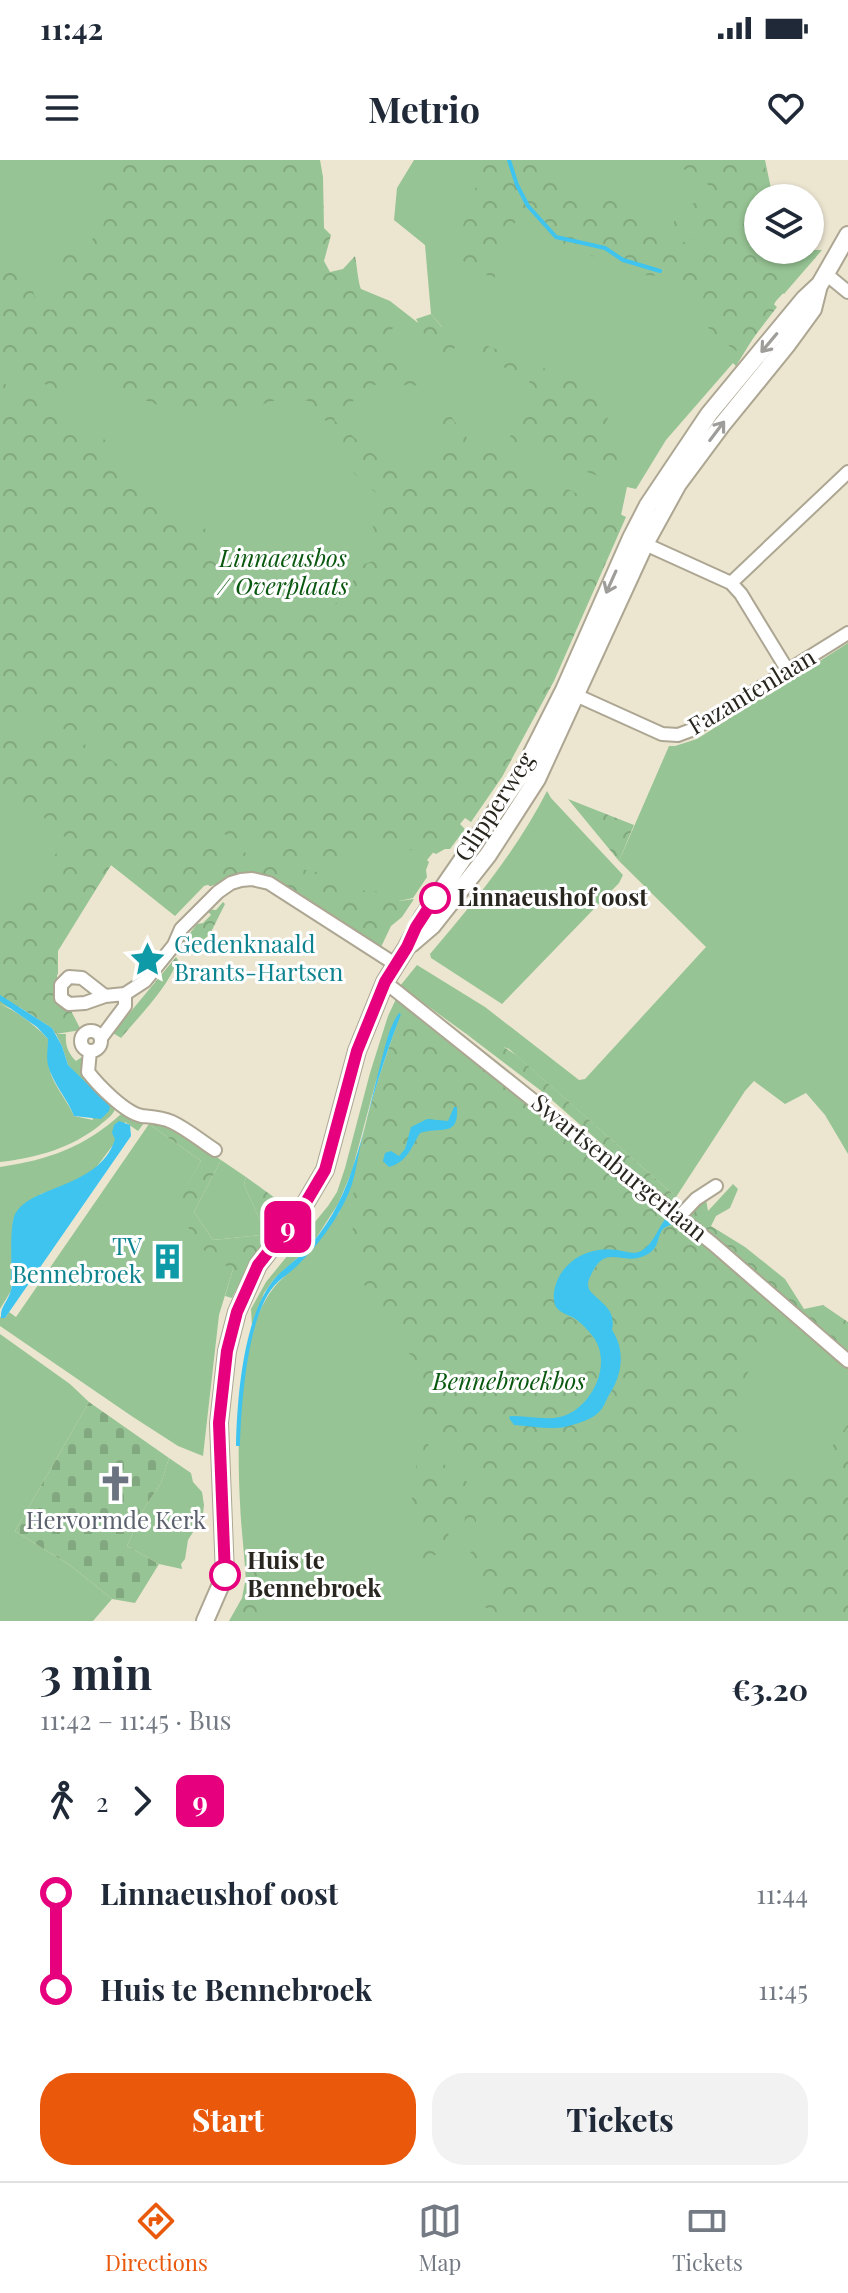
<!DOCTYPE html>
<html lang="en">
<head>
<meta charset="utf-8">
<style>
  body { margin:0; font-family:"Playfair Display",serif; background:#f2f2f3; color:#1f2937; height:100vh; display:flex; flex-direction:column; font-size:30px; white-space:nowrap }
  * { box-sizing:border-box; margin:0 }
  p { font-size:26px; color:#747a83 }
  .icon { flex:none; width:44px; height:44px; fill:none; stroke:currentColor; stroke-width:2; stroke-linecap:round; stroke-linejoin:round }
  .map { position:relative; height:1461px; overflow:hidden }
  .sheet { display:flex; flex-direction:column; background:#fff; flex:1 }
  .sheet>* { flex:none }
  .badge { padding:0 16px; border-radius:12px; font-size:28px; line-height:52px }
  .fabs { position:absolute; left:744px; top:24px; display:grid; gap:16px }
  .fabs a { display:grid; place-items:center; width:80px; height:80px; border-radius:50%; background:#fff; box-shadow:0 2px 6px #0004; font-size:40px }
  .map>.badge { position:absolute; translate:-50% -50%; box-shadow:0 0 0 4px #fff }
  .legs { display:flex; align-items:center; gap:12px; height:88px; padding:0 40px; font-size:26px }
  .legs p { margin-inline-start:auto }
  .overview { display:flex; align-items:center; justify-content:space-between; height:136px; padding:0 40px }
  h1 { font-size:44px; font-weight:700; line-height:60px }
  .primary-button { display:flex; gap:16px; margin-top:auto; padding:16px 40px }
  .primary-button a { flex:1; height:92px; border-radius:32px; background:#ea580c; color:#fff; font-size:32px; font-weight:700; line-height:92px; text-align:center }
  .primary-button a+a { background:#f2f2f3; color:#1f2937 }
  ul { padding:0 40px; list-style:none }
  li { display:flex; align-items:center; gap:28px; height:96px; font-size:30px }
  li i { display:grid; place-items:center; width:12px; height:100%; margin:0 10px; background:currentColor }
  li i::after { content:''; width:20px; height:20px; margin:-10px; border:6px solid; border-radius:50%; background:#fff }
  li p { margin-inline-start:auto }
  li:first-child i { background:linear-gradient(#0000 50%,currentColor 0) }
  li:last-child i { background:linear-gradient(currentColor 50%,#0000 0) }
  .status { display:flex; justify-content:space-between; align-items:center; height:56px; padding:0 40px; background:#fff; direction:ltr }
  .status svg { height:22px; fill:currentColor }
  header { display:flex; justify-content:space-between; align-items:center; height:104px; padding:0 40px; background:#fff; font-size:36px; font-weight:700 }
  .tabs { display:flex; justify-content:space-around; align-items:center; height:112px; border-top:2px solid #e0e1e3; background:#fff; font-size:22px; color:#747a83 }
  .tabs a { display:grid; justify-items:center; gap:4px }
  .tabs .selected { color:#ea580c }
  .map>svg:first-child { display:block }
  .green { fill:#97c494 }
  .forest { fill:url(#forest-crowns) }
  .cemetery { fill:url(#cemetery-stones) }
  .water { fill:#3ec4ef }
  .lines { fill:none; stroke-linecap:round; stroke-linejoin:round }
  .stream { stroke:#3ec4ef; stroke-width:4 }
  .street-casing { stroke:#aca692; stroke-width:16 }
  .secondary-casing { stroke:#aca692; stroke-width:20 }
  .street { stroke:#fff; stroke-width:12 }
  .secondary { stroke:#fff; stroke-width:16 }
  .oneway { stroke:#9e9d9a }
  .line-1-casing { stroke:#fff; stroke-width:18 }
  .line-1 { stroke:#e6007e; stroke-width:12 }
  .stop-1-dot { fill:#fff; stroke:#e6007e; stroke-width:4 }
  .labels { text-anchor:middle; stroke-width:6; stroke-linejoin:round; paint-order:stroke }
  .park-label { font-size:24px; font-style:italic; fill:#0a5810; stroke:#fff }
  .street-label { font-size:24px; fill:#28261e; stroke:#fff }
  .stop-label { font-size:24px; font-weight:bold; fill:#28261e; stroke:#fff; text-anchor:start }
  .culture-label { font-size:24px; fill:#0d838f; stroke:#fff; text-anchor:start }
  .worship-label { font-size:24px; fill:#5b616d; stroke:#fff }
</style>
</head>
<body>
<div class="status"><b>11:42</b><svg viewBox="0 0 49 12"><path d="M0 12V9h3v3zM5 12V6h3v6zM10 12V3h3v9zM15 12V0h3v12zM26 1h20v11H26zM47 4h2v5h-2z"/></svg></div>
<header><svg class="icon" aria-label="menu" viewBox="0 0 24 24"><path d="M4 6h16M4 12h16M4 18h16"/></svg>Metrio<svg class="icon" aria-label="heart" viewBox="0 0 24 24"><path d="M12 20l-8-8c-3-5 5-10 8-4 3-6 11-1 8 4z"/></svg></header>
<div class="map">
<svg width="848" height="1461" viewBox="0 0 848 1461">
  <defs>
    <pattern id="forest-crowns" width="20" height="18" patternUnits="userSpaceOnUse" patternTransform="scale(2)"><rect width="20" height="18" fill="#97c494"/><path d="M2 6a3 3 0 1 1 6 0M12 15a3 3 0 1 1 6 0" fill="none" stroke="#82a87f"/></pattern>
    <pattern id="cemetery-stones" width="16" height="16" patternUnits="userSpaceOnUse" patternTransform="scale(2)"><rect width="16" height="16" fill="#97c494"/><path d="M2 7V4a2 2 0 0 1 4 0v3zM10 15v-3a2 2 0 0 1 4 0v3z" fill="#82a87f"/></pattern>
  </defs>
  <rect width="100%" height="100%" fill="#ece6d1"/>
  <path class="green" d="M0,0H311V97L337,119L390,141L417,162L457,184L431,154L425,85L394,60L397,28L414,0H765L773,38H758V90L816,97L776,141L736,206L733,203L666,280L636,329L627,327L616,379L501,609L427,700L429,702L426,710L427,717L413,738L399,741L380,785L268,717L257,713H250L204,726L175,756L111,705L58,791V813L40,863L0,745Z
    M848,483V994L825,955L806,933L785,944L754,921L745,931L676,1037L509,889L465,873L400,826L417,805L485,847L579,920L585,919L706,787L619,701L669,586H675L697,579Z
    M547,631L551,638L623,715L619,723L502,844L431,798L430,794C473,744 517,690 547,631Z
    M396,839L848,1187V1461H230C235,1455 242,1448 245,1441C247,1436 246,1428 246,1423C245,1396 241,1370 240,1343C237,1283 235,1159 283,1118L339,1053L401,855L376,921L352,1011L338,1044L311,1086L274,1119L264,1133L252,1167L251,1149L266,1122L328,1046L337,1032L345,1008L370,913L388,856Z
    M0,844C18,852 35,865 48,879C48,895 47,909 55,923C61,935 69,944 74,956L93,960L82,920L68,905L62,886L56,874H66C65,885 68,893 76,901L82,897L116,946C114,955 107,959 100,965C72,988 36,998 0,1002Z
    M121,954L147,959L138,971L125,962L113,985L95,1009L76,1021L41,1034L13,1060L11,1131L0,1149V1007C48,1000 85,987 121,954Z
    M149,964L201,1001L176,1044L233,1109L219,1155L203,1296L178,1286L133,1257L0,1166V1157L5,1158L9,1152L16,1157Z
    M221,1000L246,1017L244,1025L260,1060V1075L213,1080L194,1052Z
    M0,1174L70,1224L89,1242L15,1371L71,1406L112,1439L93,1461H0Z
    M169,1298L191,1313L193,1322L202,1332L204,1345L203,1353L197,1366L188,1380L185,1399L181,1404L182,1409L159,1404L127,1386L143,1350L161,1323Z"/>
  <path class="forest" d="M95,0H320L323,17L324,68L331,75L324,101L330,112L343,109L355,96C360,123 356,135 381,151L392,149L398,157L388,178L397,186L407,211L415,198L428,226L378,224L366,228L334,260L395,313L439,297L443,246L471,283L626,357L554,521L502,617L471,662L465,658L460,664L465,669L450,689H445L436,694L428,690L434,679L427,676L410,691L415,674C398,678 377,681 362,690C353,696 354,707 340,709C324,710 308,705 292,701C248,690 215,671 179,644C139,613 100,576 49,565L44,554L42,542L33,539L13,542L42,559L43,564L27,561L0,564V222L74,256C85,269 102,275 113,287C128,304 139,324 156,339C172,352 193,359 209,372C219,381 231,392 239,403C246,411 250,421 257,428C274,447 301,454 325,448C345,443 353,425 357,407L378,399L374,370L371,360L381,349L395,346C381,336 365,326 354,313C346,303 344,295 332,289L336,279L319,249L308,241L299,239H279L243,251L170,250L77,213L69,223L93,239L87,244L0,203V87C6,98 17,102 24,112C35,128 30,140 50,150C59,148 62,141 65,132L57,110V103L71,89L89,83L103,67L107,44L99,17L101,11Z
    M458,0H562L560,15L565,23L575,30L587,36L614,39L682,81L727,103L777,147L741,194C721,180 688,160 705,133L678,117L643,115L569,87L540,68L520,49L494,119L453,95L477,24L478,7Z
    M679,0L695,1L708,5L711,0H764L766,14L774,38H758V90H822L784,134L721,92L674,68V59L689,44L724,38L696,15L675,5Z
    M431,154L442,167H461V178L443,206L416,159Z
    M478,182L579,222L614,238L608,252L607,269C631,292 632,293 619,324L508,282L524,243L530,220L526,217L473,194Z
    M6,569C31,570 56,572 79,582C106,593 132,615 155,634C199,670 239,697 295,708C314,711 332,717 350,714L356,730L386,732L399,741L414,739L402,757L391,766L381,787L298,735L257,714L210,726L205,723L174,753L111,705L57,790V824L81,870L56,874L52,868L19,847L10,848L0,844V735L17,745L67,679L42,656H38L11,638L0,641V571Z
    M568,639L634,665L619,701Z
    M223,742L225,744L211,772L192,795L181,785L197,764L203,763L211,755L206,749L216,750Z
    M176,797L178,800C166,830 141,854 121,878L113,873Z
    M400,840L538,947L667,1057C658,1068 653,1086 639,1092C631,1095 621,1090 613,1090C593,1089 581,1096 566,1107L563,1153C576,1160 588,1168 595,1182C608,1205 595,1240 572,1252C553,1262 531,1257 510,1256L562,1267L580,1262L602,1250L622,1209L621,1199L617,1178L612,1170L601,1139L589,1130L588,1121L599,1101L609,1096L631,1099L656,1088L662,1070L667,1065L670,1066L674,1063L786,1155L756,1194L739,1233V1307L766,1311L777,1308H786L795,1319L813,1320L824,1298L848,1264V1461H630L653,1434L687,1405L680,1395L644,1425L615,1461H499L484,1446L486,1424L484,1419L468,1416L467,1396L479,1384L497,1392L516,1380L500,1362L485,1360L480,1353L485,1331L484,1323L474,1313L459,1305L438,1276L432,1273L417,1271C427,1252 424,1225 417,1205C415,1198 407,1192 403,1186C383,1157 360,1129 355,1094C343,1018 375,925 401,854L399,843Z
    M465,873L499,884L516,895L676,1037L670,1044L544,933Z
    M167,963L221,1000L194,1052L213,1080L260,1075V1060L244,1025L246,1017L289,1048L252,1098L232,1138L225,1136L233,1109L206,1096L207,1093L199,1086L175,1044L201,1001L149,964Z
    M733,1024L738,1029L730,1048L716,1056L711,1066L745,1087L785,1119L804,1149L823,1145L848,1162V1194L686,1059C697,1051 696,1043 705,1033L708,1051Z
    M416,1279C438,1284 437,1301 453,1313C461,1319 468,1321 475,1328L471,1349L475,1355L478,1371L464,1374L465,1355L456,1354L448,1362L449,1386L421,1404L417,1403L418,1358L410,1332L416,1317Z
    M248,1407L253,1409L257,1414L268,1456L267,1461H229L242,1438Z"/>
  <path class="cemetery" d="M89,1242L169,1298L161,1323L143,1350L127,1386L159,1404L135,1443L112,1439L71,1406L15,1371Z"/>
  <path class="water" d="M0,835L52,868L62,886L68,905L110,946L109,951L101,959L74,956C67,938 53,924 48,905C46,897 48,887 48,879L37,867L0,841Z
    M399,853L401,854C385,896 371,940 361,983C357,1001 355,1020 347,1037C335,1063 317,1086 297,1106C290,1113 281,1118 274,1126C247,1157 241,1246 240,1286H236C237,1239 243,1160 272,1122C280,1111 293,1103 303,1093C326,1070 342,1040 352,1010C365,973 372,935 382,898C386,883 390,865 399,853Z
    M454,947H457C459,978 441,966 420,973C411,988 407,1002 389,1007L383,1001L385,993L391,991L399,996L405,989L411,967L427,959L448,961Z
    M119,961L130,965L131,976L5,1158H1C0,1146 8,1142 11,1130C12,1126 11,1122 11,1118C12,1103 10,1075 13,1061C20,1024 99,1032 115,979L112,973L114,965Z
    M667,1057L674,1063C671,1065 667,1066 664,1068C656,1076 661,1086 648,1094C622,1109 606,1080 590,1117C587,1123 587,1129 593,1134C604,1145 616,1151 612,1170C626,1191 622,1215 609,1235C606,1240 604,1247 600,1251C592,1260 576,1264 565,1267C549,1270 530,1266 514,1265L509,1258L510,1256C524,1256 540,1259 554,1258C588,1255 614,1207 594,1178C590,1172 582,1164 577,1160C570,1155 561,1154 556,1147C550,1135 557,1116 566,1107C578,1093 599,1087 617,1090C624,1091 634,1095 641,1091C654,1084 658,1067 667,1057Z"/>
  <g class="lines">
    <path class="stream" d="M509,0L517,25L528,46L556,77L605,88L623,100L660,111"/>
    <defs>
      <path id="street" d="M826,114L848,132
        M645,384L731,423L741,434L788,511
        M731,423L848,312
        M569,532L662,574L678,575L694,569L848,473
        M385,822L713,1084L848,1201
        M105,836L82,818L69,817L61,825V838L69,844L85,843L105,836L125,834L145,821L174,785L181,769L218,732L231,723L241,720L252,719L269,723L395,804
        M81 881a10 10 0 1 1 20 0a10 10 0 1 1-20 0Z
        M101,878L125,846V834
        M90,891L88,912C98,925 125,953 142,956C153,957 161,957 172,962C187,969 201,981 215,990
        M679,1057L696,1039L716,1026"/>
      <path id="secondary" d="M411,784L432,766L488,695L537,619L645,384L678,324L721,266L786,186L813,149L819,125
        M205,1461L225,1415L219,1263L227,1191L237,1152L258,1105L302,1049L325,1010L357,891L385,822L407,787L423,757L522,613L564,530L631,378L648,345L709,254L804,139L820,124L848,75"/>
    </defs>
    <use href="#street" class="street-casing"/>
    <use href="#secondary" class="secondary-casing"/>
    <use href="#street" class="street"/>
    <use href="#secondary" class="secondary"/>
  </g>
  <defs><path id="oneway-shaft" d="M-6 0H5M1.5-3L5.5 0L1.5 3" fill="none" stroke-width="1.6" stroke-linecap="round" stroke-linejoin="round" transform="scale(2)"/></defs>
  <g class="oneway">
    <use href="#oneway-shaft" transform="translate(769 183) rotate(130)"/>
    <use href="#oneway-shaft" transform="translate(717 271) rotate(-53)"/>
    <use href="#oneway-shaft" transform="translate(611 422) rotate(114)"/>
  </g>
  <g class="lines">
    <defs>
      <path id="line-1" d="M225,1415L219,1263L227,1191L237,1152L258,1105L302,1049L325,1010L357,891L385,822L407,787L416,767L435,738"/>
    </defs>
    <use href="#line-1" class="line-1-casing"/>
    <use href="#line-1" class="line-1"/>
  </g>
  <defs>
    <symbol id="sight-bare" viewBox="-9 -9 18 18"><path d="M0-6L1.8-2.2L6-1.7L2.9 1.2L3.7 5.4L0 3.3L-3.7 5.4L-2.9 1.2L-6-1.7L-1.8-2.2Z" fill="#0f9aa8" stroke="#fff" stroke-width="2.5" paint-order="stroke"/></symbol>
    <symbol id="building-bare" viewBox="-9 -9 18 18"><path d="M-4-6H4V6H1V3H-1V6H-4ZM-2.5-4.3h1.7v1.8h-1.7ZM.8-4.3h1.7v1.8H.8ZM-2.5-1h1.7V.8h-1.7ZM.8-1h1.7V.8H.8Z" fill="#0f9aa8" stroke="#fff" stroke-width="2.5" paint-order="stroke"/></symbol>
    <symbol id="church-bare" viewBox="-9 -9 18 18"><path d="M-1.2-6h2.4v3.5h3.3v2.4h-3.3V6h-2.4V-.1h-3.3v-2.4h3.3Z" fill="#6b7280" stroke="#fff" stroke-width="2.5" paint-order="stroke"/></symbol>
  </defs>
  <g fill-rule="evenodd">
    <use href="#sight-bare" x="122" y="774" width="51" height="51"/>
    <use href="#building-bare" x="142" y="1076" width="51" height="51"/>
    <use href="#church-bare" x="90" y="1298" width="51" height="51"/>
  </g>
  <g class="stop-1-dot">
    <circle cx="435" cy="738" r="14"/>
    <circle cx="225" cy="1415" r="14"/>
  </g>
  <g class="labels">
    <g class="park-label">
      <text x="283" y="407">Linnaeusbos<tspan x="283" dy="28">/ Overplaats</tspan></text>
      <text x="509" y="1230">Bennebroekbos</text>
    </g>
    <g class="street-label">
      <text transform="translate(752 532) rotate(-31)" y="8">Fazantenlaan</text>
      <text transform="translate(495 647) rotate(-57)" y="8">Glipperweg</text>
      <text transform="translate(619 1008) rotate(39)" y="8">Swartsenburgerlaan</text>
    </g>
    <g class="stop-label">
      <text x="457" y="746">Linnaeushof oost</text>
      <text x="247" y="1409">Huis te<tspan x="247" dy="28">Bennebroek</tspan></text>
    </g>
    <g class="culture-label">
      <text x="174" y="793">Gedenknaald<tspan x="174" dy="28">Brants-Hartsen</tspan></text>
      <text x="142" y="1095" text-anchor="end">TV<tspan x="142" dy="28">Bennebroek</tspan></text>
    </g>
    <g class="worship-label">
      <text x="116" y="1369">Hervormde Kerk</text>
    </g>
  </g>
</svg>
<div class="fabs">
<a><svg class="icon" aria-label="layers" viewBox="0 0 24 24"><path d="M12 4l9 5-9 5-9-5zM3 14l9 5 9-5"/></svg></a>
</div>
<b class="badge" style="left:288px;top:1067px;background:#e6007e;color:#fff">9</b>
</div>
<section class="sheet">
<div class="overview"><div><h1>3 min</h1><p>11:42 – 11:45 · Bus</p></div><b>€3.20</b></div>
<div class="legs"><svg class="icon" aria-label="walk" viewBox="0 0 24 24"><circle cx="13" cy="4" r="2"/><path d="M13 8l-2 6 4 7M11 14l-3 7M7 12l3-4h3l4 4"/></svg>2<svg class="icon" aria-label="forward" viewBox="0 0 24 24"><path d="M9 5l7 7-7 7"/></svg><b class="badge" style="background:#e6007e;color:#fff">9</b></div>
<ul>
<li><i style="color:#e6007e"></i><b>Linnaeushof oost</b><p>11:44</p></li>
<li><i style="color:#e6007e"></i><b>Huis te Bennebroek</b><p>11:45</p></li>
</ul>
<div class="primary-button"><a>Start</a><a>Tickets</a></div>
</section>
<nav class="tabs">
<a class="selected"><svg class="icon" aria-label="directions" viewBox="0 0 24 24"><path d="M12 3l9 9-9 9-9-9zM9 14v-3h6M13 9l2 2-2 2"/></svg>Directions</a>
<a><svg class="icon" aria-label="map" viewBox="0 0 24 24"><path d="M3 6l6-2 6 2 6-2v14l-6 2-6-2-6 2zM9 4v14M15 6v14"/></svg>Map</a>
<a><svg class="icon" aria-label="tickets" viewBox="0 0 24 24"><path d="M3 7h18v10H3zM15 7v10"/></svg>Tickets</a>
</nav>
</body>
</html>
